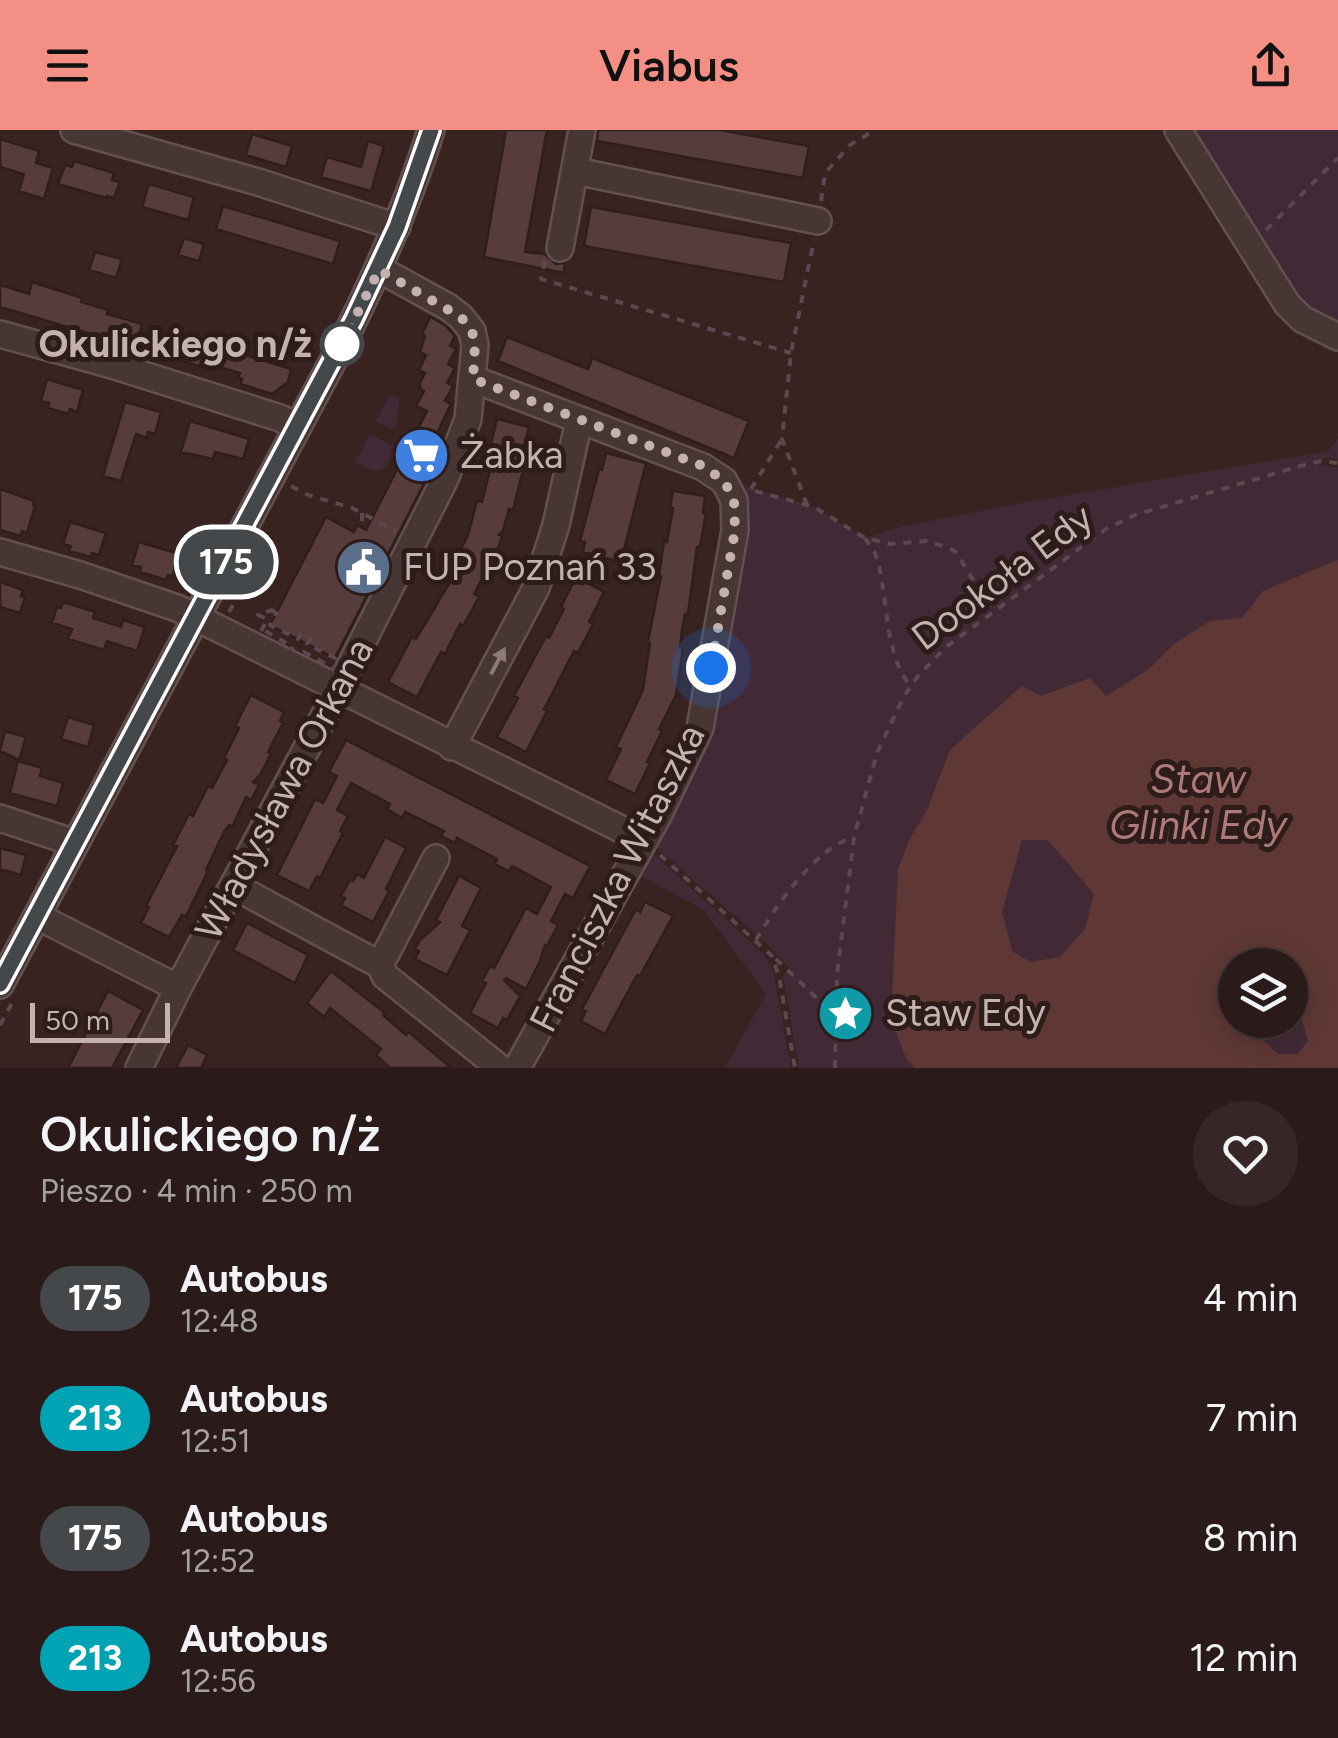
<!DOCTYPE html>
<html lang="pl">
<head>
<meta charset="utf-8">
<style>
  body { margin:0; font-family:Figtree,sans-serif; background:#362726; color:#f1f3f6; height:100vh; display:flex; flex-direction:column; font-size:38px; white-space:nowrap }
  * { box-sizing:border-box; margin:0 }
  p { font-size:32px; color:#a5a1a2 }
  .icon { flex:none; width:55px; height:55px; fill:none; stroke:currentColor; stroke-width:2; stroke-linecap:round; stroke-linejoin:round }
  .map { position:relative; height:938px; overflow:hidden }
  .details { display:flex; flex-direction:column; background:#2a1a19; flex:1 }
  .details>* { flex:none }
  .badge { padding:0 20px; border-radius:32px; font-size:35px; line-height:65px }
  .controls { position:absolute; left:1218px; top:818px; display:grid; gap:20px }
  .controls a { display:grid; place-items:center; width:90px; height:90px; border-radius:50%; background:#2a1a19; box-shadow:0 5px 25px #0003,0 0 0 2px #463838; font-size:50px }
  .scale { position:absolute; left:30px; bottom:25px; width:140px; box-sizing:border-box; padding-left:10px; border:5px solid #c5b2b0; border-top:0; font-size:28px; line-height:35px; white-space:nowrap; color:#c5b2b0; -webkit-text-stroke:8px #2d1c1a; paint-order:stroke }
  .you { position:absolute; width:50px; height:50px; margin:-25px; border:8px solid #fff; border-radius:50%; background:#1a73e8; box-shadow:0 0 0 15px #1a73e833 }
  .map>.badge { position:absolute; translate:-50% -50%; box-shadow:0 0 0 5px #fff }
  .round { display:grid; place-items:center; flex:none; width:105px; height:105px; border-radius:52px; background:#362726 }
  .head { display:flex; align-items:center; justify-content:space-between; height:170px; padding:0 40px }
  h1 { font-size:48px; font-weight:600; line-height:75px }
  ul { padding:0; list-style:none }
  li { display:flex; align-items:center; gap:30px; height:120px; padding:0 40px }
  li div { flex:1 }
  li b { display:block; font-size:38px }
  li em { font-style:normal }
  li .badge { min-width:110px; font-weight:700; text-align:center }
  header { display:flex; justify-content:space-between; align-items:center; height:130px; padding:0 40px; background:#f48f85; color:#111; font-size:45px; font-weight:600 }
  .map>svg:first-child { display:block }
  .green { fill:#412a36; fill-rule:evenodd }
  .water { fill:#5f3835; fill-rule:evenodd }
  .building { fill:#563d3b; stroke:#2f1e1c; stroke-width:2.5 }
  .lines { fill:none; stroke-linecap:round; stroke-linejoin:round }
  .minor-casing { stroke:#635150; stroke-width:30 }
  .path { stroke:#5d4850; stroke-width:4; stroke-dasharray:8 8; stroke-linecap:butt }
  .minor { stroke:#483635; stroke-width:25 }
  .oneway { fill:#8d7a79 }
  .line-casing { stroke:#fff; stroke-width:22 }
  .line { stroke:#45484a; stroke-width:15 }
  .walk { stroke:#c5b2b0; stroke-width:10; stroke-dasharray:0 18 }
  .stop-dot { fill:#fff; stroke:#45484a; stroke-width:5 }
  .labels { text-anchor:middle; stroke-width:10; stroke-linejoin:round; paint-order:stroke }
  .stop-label { font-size:38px; font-weight:bold; fill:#c5b2b0; stroke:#2d1c1a; text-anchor:end }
  .poi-label { font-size:38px; fill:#c5b2b0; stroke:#2d1c1a; text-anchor:start }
  .street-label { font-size:38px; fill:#c5b2b0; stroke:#2d1c1a }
  .water-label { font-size:40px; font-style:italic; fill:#ac7b78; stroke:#2d1c1a }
</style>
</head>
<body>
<header><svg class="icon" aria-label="menu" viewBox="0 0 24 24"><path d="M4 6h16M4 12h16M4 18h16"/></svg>Viabus<svg class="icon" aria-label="share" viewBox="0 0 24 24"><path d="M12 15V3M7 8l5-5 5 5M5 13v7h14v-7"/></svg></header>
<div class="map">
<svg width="1338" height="938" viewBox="0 0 1338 938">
  <rect width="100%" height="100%" fill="#382321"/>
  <path class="green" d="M1187,0H1338V198L1304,183Z
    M390,264L399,269L396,296L392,299L376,291Z
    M370,304L389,314L392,318C387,347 377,344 355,332Z
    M1338,308V329L1323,328L1319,335L1338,337V938H799L783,846L790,838L766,813L651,713L681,653L744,387L740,354L814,377L865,408L903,396L1022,373L1328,321ZM1235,835H1290V890H1235Z
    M648,719L766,826L773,840L791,938H725L766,864L704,780L635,743Z"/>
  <path class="water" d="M1338,430V938H915L907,930L891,890L898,739L909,710L927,680L950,620L1022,556L1041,566L1090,548L1106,566L1149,539L1174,514L1210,491L1242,488L1263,461ZM1022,710H1048L1094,764L1085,799L1060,827L1030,832L1012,821L1002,782ZM1235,835H1290V877L1301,886L1308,911L1298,924H1278L1255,902L1252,890H1235Z"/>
  <path class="building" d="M506,0H547L525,122L545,124L556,134L565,133L564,143L484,127Z
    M598,0H719L809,16L803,48L597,11Z
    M252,4L292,16L286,37L246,25Z
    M0,9L39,21L36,33L53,38L44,69L19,61L24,44L0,37Z
    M368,11L384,16L371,61L321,47L327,27L361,37Z
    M74,31L114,43L112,50L120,52L114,68L107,66L106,68L58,54L65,35L72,37Z
    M149,54L194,67L188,90L142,77Z
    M223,76L340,111L333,134L216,99Z
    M591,77L791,113L784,152L584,116Z
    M184,108L204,114L199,131L178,125Z
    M95,122L122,129L116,148L89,140Z
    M32,152L82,168L81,172L108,180L107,184L142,194L135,217L0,177V155L29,164Z
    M430,187L445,195L455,206L450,216L456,219L448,234L455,238L447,253L453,256L445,271L451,274L437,303L444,307L430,342L335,528L270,495L326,387L354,402L357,395L366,400L427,281L416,276L424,261L420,259V253L425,243L419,240L426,225L420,222L425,206L422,204Z
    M210,201L241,210L239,217L247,220L245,225L291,239L288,252L272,264L241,254L242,249L238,247L240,243L206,233L205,238L168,227L174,205L206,214Z
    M507,207L588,239L592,228L749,291L734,328L498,231Z
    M47,249L83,260L77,282L70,279L68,284L48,278L49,273L41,271Z
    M125,272L161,282L155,304L148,302L147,308L136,304L121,351L103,346Z
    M497,289L529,297L520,331L525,332L513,380L509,379L503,401L499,405L502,406L499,416L474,464L479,467L463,496L460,494L445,524L441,522L417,567L388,552L412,507L416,509L450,452L445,449L468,405L477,371L482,372L494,324L489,323Z
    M190,291L249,309L243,329L215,322L213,329L181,322Z
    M606,323L646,333L621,432L583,422L585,412L580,411L599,339L602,340Z
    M0,359L34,371L33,375L35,376L27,403L22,401L20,406L0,400Z
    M673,361L705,366L703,383H706L700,417H697L688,484H685L682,501L680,517L683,518L676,565L659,599L662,601L647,632L650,633L635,664L606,650L621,619L616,617L643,560L650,513L648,512L651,496L661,446H659L664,411L667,412L673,378L670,377Z
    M70,392L106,403L99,425L92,423L91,427L69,421L71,416L63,414Z
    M139,412L179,424L172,447L168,445L166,450L140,442L141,437L132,435Z
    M576,447L604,462L589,492L593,494L578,523L574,521L551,566L544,579L547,581L526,622L497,607L518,568L514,566L546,506L549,508L564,479L561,477Z
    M0,452L23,460L21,466L25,467L20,483L0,477Z
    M63,472L95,482L93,488L121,497L123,490L145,497L137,521L107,511L104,520L68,509L72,499L52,493L57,477L61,478Z
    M251,565L284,582L280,591L283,593L268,622L271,624L260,645L253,652L259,655L251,670L246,667L232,697L229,695L224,702L206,740L208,741L193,772L186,786L182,785L169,807L141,793L149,777L146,776L177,716L173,715L189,684L193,686L208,656L212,658L227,630L224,628L239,598L235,596Z
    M68,587L94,595L88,617L61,609Z
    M5,601L26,607L19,630L0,621Z
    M346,610L590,736L573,768L565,764L551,791L558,795L547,816L545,815L540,831L526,859L506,848L504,850L520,866L507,890L503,888L498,898L470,883L486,853L482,851L490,836L494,838L526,778L537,784L551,757L512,736L509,741L495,734L497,729L457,708L455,713L441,706L444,701L405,682L402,688L387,679L390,674L351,653L337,680L348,686L340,701L343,703L320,748L317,746L309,761L277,745L315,669L323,673L337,646L329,642Z
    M18,631L42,638L40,646L63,653L57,676L10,663Z
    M385,707L406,718L386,759L389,761L373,792L341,775L345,768L341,766L350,750L353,751L357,744L364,748Z
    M0,718L26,725L21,745L0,739Z
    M459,746L481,758L462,796L470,800L447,845L415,829L419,821L415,819L419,811L440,792L436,790Z
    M645,772L673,786L640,846L637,845L605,904L581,891L586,881L582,879L636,779L640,782Z
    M247,793L308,825L295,853L233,820Z
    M331,841L385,883L383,885L406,905L409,902L451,938H390L376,925L381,919L330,878L324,887L307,873Z
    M108,861L143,880L112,938H68Z
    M188,915L207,925L201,938H176Z"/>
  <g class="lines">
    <defs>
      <path id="minor" d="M74,0L258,52L397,97
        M1178,0L1287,174L1302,189L1338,207
        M576,41L818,91
        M560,118L582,0
        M0,204L112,235L280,288L298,297
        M473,249L703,337L724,351L734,370L735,400L700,598L658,686L517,938
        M0,422L80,445L177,478L643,710
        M452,617L536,458L556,395L579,291
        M0,688L75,713
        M234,756L380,835L385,846L500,938
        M37,786L178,858
        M380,835L436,728
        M0,855L342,214C377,144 408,75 431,0
        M139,938L178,858L339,558L445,349L468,289L475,215L472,201L461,187L448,177L379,139"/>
    </defs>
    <use href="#minor" class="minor-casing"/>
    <path class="path" d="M821,71L825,43L850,15L875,0
      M1266,100L1338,28
      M545,131L541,149L791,223
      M291,356L308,365L352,378L396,401
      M751,359L782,309
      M755,361L814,377L865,408L890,414L927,411L949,418L956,422L978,458L996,480
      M807,375L782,309L791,223L814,110
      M362,383V397
      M865,408L875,423L879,435C887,470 886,526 909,554
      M238,457L260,417
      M272,480L276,483L270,495L298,509L301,504L310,509L307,514L335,528L336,526L345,530L339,541L304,522L299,531L288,526L293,517L267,502L261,512L257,510L267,489L258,485Z
      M229,482L236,469L232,465
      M660,725L772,826L779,846L795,938
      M756,810C776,776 815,718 854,707
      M776,829L825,876L836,882
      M0,895L12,873
      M835,938L837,845L854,707L877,623L903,568L918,546L946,517L1106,399L1135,385L1300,336L1322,331L1338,333"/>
    <use href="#minor" class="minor"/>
  </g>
  <defs><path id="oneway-solid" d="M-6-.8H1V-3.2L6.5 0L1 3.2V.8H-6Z" transform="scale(2.5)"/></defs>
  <use class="oneway" href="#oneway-solid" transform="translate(498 531) rotate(-62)"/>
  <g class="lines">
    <defs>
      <path id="line" d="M0,854L354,189L397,97L431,0"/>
    </defs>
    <use href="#line" class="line-casing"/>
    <use href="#line" class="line"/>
    <path class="walk" d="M342,214L379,140L461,187L472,201L475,215L473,249L703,336L724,351L734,370L735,400L711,538"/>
  </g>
  <defs>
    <symbol id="supermarket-disc" viewBox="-11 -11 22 22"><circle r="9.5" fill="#3f7fe0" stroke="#2d1c1a"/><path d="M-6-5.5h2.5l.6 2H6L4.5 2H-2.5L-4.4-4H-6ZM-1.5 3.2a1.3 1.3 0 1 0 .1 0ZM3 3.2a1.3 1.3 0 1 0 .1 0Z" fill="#fff"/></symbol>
    <symbol id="civic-disc" viewBox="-11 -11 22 22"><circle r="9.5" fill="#5c6f8a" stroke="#2d1c1a"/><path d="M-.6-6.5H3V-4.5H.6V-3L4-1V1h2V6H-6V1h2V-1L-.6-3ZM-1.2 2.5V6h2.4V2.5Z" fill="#fff"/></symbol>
    <symbol id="sight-disc" viewBox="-11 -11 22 22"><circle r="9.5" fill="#0f9aa8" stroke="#2d1c1a"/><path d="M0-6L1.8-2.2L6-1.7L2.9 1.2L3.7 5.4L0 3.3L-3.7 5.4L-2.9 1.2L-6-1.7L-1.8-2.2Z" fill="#fff"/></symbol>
  </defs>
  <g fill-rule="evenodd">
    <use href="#supermarket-disc" x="390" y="294" width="63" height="63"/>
    <use href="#civic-disc" x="332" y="406" width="63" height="63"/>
    <use href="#sight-disc" x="814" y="852" width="63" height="63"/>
  </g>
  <circle class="stop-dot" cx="342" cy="214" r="20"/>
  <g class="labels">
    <g class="stop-label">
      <text x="312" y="227">Okulickiego n/ż</text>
    </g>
    <g class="poi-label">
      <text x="460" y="338">Żabka</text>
      <text x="403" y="450">FUP Poznań 33</text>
      <text x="885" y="896">Staw Edy</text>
    </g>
    <g class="street-label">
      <text transform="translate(1002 447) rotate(-37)" y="13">Dookoła Edy</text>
      <text transform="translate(284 659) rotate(-62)" y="13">Władysława Orkana</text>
      <text transform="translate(617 748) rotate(-63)" y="13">Franciszka Witaszka</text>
    </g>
    <g class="water-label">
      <text x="1198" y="663">Staw<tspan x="1198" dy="46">Glinki Edy</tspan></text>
    </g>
  </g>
</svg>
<div class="controls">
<a><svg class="icon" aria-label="layers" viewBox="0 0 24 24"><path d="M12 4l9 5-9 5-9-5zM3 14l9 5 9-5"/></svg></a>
</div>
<div class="scale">50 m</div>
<div class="you" style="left:711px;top:538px"></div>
<b class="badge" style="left:226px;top:432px;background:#45484a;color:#fff">175</b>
</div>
<section class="details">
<div class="head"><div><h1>Okulickiego n/ż</h1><p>Pieszo · 4 min · 250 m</p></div><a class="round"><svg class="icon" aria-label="heart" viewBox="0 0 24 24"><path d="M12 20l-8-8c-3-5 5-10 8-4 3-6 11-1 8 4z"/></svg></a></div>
<ul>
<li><span class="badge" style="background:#45484a;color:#fff">175</span><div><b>Autobus</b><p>12:48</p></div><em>4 min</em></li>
<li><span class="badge" style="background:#00a3b4;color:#fff">213</span><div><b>Autobus</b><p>12:51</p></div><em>7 min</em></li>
<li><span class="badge" style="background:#45484a;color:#fff">175</span><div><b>Autobus</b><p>12:52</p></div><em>8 min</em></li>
<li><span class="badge" style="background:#00a3b4;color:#fff">213</span><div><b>Autobus</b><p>12:56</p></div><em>12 min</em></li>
</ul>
</section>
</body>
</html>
